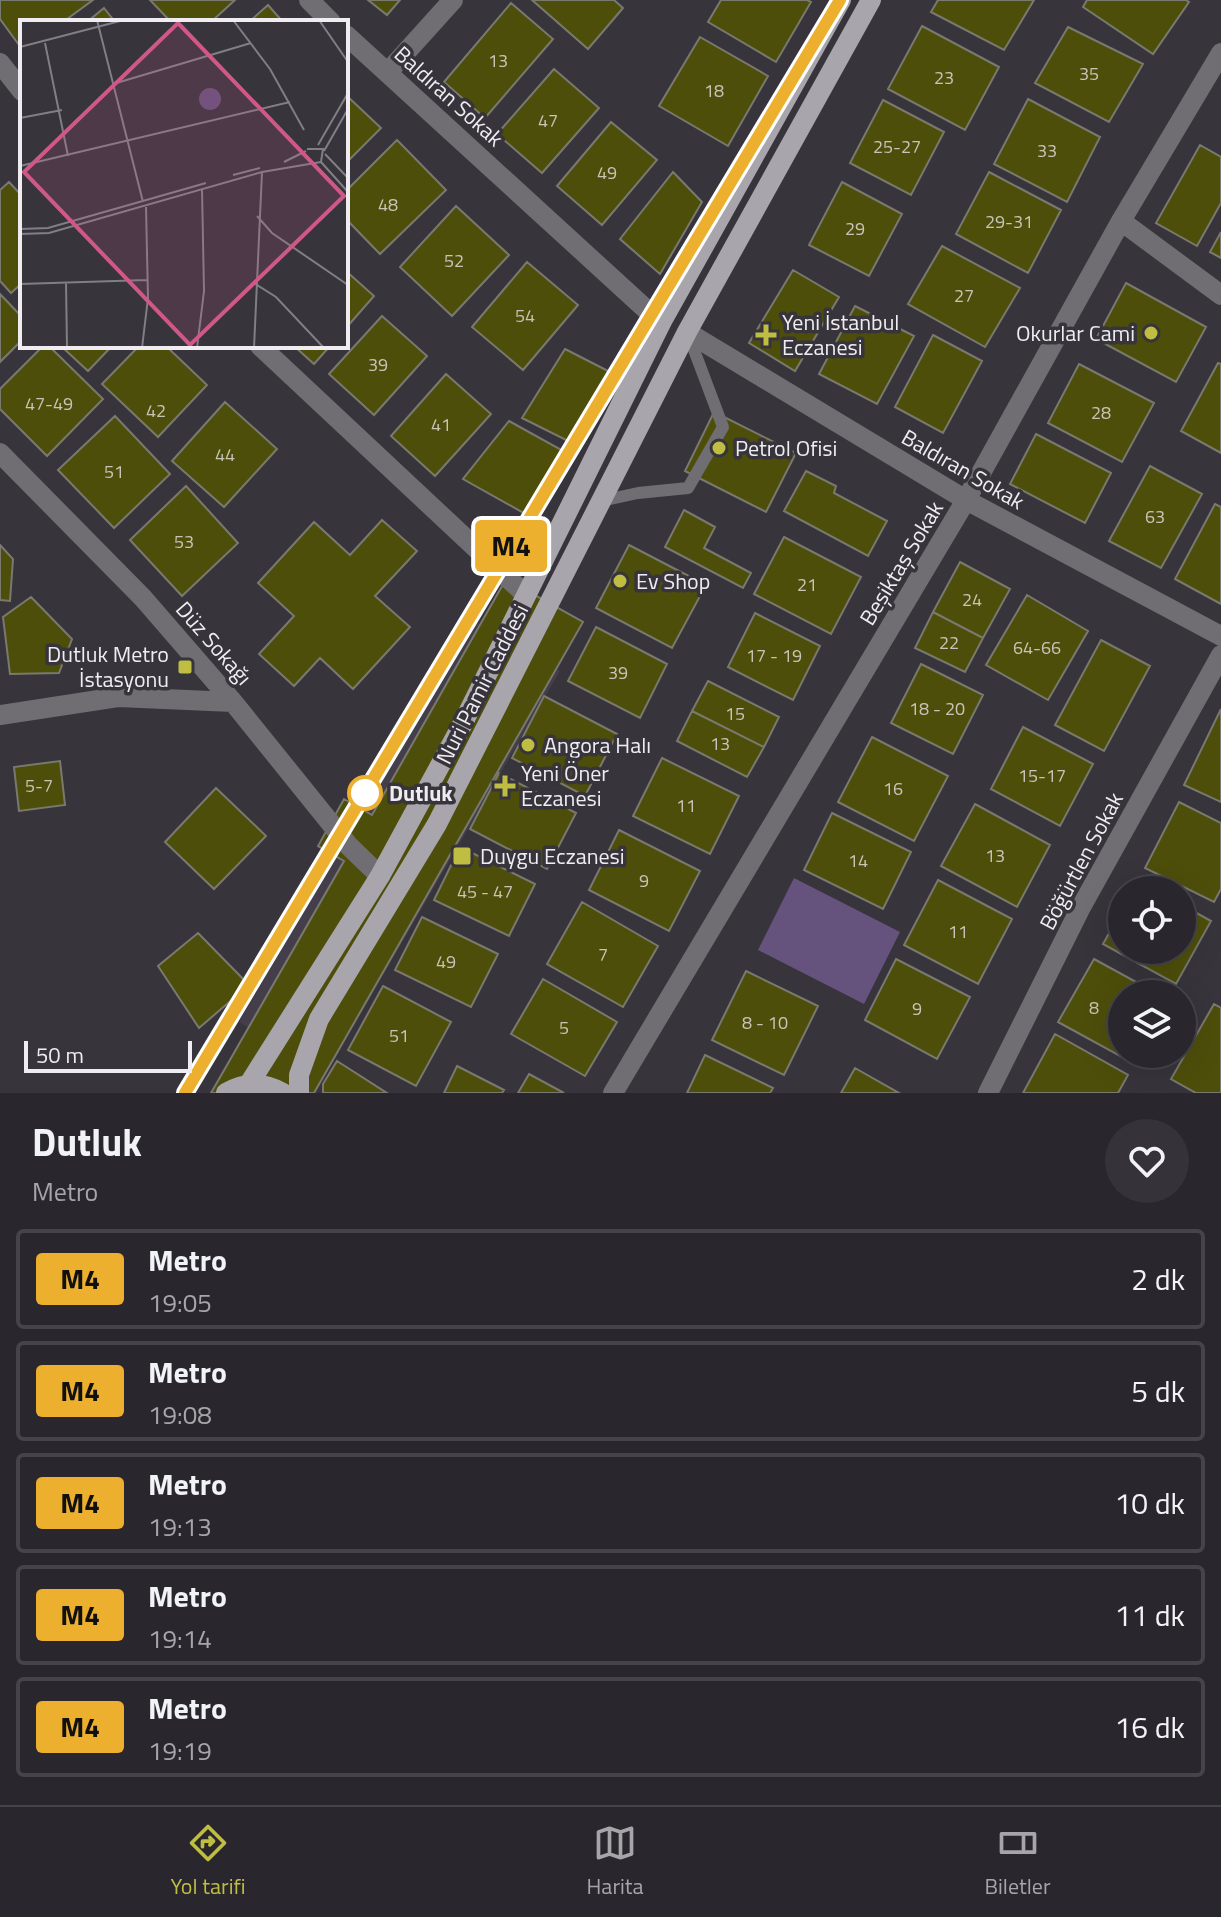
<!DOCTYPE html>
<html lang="tr">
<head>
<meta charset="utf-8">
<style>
  body { margin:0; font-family:"Titillium Web",sans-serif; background:#353339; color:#f1f3f6; height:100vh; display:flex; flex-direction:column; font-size:30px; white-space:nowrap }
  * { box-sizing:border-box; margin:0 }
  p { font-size:26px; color:#a5a5aa }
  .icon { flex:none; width:44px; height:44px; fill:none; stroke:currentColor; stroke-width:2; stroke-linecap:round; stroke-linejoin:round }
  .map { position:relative; height:1093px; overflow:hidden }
  .panel { display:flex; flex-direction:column; background:#29272d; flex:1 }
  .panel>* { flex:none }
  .badge { padding:0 16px; border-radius:6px; font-size:28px; line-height:52px }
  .fabs { position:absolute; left:1108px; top:876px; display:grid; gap:16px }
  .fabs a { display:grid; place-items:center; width:88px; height:88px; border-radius:50%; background:#29272d; box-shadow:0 8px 32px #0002,0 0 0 2px #454449; font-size:40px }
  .scale { position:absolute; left:24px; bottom:20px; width:168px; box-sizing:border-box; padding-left:8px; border:4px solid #efedf2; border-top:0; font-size:22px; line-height:28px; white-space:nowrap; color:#efedf2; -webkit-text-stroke:6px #37343c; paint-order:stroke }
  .map>.badge { position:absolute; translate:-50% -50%; box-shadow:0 0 0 4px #fff }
  .round { display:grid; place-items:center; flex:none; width:84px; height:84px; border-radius:42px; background:#353339 }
  .head { display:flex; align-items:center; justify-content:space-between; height:136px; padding:0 32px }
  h1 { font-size:38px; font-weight:700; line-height:60px }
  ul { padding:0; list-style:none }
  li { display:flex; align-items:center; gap:24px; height:100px; margin:0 16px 12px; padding:0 16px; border:4px solid #454449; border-radius:8px }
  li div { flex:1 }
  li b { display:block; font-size:30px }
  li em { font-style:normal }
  li .badge { min-width:88px; font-weight:700; text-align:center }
  .dock { display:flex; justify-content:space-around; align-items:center; height:112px; border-top:2px solid #454449; background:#29272d; font-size:22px; color:#a5a5aa }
  .dock a { display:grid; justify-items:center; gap:4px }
  .dock .active { color:#bfbe42 }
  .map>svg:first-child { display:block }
  .built { fill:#443e4a }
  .green { fill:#65527d }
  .building { fill:#4e4e0b; stroke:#797970; stroke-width:2 }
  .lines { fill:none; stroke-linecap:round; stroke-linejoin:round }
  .service { stroke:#706e72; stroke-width:12 }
  .minor { stroke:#706e72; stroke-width:20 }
  .primary { stroke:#a8a5ac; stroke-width:20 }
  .line-casing { stroke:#fff; stroke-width:18 }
  .line { stroke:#edaf2e; stroke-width:12 }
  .poi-dot { fill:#bfbe42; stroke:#37343c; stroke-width:3 }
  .stop-dot { fill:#fff; stroke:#edaf2e; stroke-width:4 }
  .labels { text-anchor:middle; stroke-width:7; stroke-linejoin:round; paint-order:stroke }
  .number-label { font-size:18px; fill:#c7c5b8 }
  .street-label { font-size:22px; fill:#efedf2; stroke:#37343c }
  .poi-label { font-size:22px; fill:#efedf2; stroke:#37343c; text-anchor:start }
  .stop-label { font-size:22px; font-weight:bold; fill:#efedf2; stroke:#37343c; text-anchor:start }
  .inset-road { fill:none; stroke:#817e85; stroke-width:2 }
  .view { fill:#d05888; fill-opacity:0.15; stroke:#d05888; stroke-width:4 }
  .inset-edge { fill:none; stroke:#efedf2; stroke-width:4 }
</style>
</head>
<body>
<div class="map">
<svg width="1221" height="1093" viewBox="0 0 1221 1093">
  <rect width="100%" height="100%" fill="#37343c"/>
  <path class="built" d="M474,621L560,671L326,1073L239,1022Z"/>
  <path class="green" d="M794,878L900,932L864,1004L758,950Z"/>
  <path class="building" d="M0,0H93L63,22H22V49L0,19Z
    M150,0H235L211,22H171Z
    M368,0H400L387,15Z
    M532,0H614L623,8L588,49Z
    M721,0H807L811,2L776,62L708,22Z
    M938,0H1034L1004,50L931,12Z
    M1087,0H1186L1189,2L1153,54L1083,7Z
    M511,3L553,39L485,118L444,82Z
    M268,5L283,22H249Z
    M104,8L115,22H87Z
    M922,26L999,67L965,130L888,89Z
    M1068,27L1143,64L1109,122L1035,83Z
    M700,37L768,76L728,146L659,106Z
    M554,69L599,108L542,173L497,134Z
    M346,95L381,128L346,163Z
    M1028,99L1100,137L1067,202L994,164Z
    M883,100L944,132L911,195L850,163Z
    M611,122L657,160L602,225L557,186Z
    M397,140L446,190L380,254L346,219V191Z
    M1200,145L1221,157V203L1197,246L1156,223Z
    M673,172L702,202L660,274L620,239Z
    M989,172L1061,210L1028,273L956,234Z
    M9,182L22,196V283L11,293L0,281V190Z
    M842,182L902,214L869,276L809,245Z
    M456,206L509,255L452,316L400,267Z
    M1221,232V258L1210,252Z
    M942,246L1020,288L985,347L908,304Z
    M527,262L578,305L523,370L472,327Z
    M793,270L839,297L795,371L749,343Z
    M346,271L374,296L346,328Z
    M1126,283L1206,327L1176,382L1096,339Z
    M0,294L22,317V340L0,362Z
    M855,306L914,336L877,404L819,374Z
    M382,316L427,356L374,415L329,374Z
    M933,335L982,361L943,433L895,407Z
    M43,346H49L103,399L47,456L0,409V389Z
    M61,346H112L88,371Z
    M139,346H166L207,385L158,437L102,384Z
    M294,346H330L314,364Z
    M565,349L612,373L572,443L522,418Z
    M1218,363L1221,364V453L1181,431Z
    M1079,364L1154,403L1122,462L1048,423Z
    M446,374L491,414L435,476L391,436Z
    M225,402L277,449L224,507L172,461Z
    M714,412L796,453L766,512L685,471Z
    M115,416L170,474L114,528L58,470Z
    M509,421L567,453L529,516L463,479Z
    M1036,434L1111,473L1085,523L1010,484Z
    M1150,466L1202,494L1161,568L1109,541Z
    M806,471L836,486L834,493L887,521L868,556L784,511Z
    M186,486L238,543L182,596L130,540Z
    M1215,504L1221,507V604L1175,579Z
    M684,510L715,527L704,548L751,573L743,588L665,547Z
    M382,520L417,551L375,596L410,627L353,689L320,658L294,686L259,654L294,616L258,583L314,522L350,555Z
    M784,537L861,577L831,634L754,594Z
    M0,545L13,559L10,601L0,600Z
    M629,545L706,585L672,648L596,608Z
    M960,562L1010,589L983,638L933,612Z
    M506,579L583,622L314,1093H211L344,861L318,846L344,799L372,815Z
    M1027,595L1088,631L1048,700L986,665Z
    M31,597L72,639L59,673L10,674L3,617Z
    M933,612L983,638L965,672L915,648Z
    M755,613L820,646L793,700L728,667Z
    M596,627L667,664L640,718L568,681Z
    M1101,640L1150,666L1104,751L1055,725Z
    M921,664L983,695L953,754L891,723Z
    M708,681L779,717L764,747L692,711Z
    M544,696L617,734L585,796L512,758Z
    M1221,709V802L1184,785Z
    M692,711L764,747L747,777L677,741Z
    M1023,727L1093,764L1060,826L991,789Z
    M872,737L948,776L914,841L838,802Z
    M662,758L739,796L710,854L633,816Z
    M60,761L65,805L19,811L14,767Z
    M499,773L576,813L547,869L470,829Z
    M216,788L266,836L214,889L165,842Z
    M1179,802L1221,823V889L1214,902L1145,868Z
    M975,804L1050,845L1017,907L941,866Z
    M832,813L911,852L883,909L804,870Z
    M619,830L700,871L669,931L589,890Z
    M460,847L535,884L509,936L434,900Z
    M938,880L1012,919L978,984L904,945Z
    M1138,881L1155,890H1133Z
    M582,902L658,946L623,1007L547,964Z
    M1182,905L1211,921L1176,984L1103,944L1122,910V950H1182Z
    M422,917L498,954L471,1007L395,970Z
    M198,933L249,985L199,1028L158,966Z
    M896,959L970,997L937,1059L865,1020Z
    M1094,959L1158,994H1122V1054H1136L1131,1062L1058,1022Z
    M746,971L818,1006L784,1075L712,1040Z
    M543,979L617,1022L585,1076L511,1034Z
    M383,986L451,1022L416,1086L348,1050Z
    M1214,1004L1221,1008V1093H1196L1171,1079Z
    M1055,1034L1128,1075L1118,1093H1023Z
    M705,1055L773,1088L770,1093H687Z
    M337,1061L387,1093H323V1084Z
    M457,1066L504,1090L502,1093H444Z
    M855,1068L899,1093H841Z
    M529,1074L564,1093H518Z"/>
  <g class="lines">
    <path class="service" d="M601,501L638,493L688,488L723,427L688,334"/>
    <path class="minor" d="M309,0L331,22
      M346,35L661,323
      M0,63L22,91
      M388,72L453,0
      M1121,221L1221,295
      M687,332L966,500L1221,636
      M260,346L526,595
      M0,453L143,598L233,702L349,846L380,876
      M0,715L118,697L233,702
      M613,1093L966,500L1121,221L1221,53
      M988,1093L1080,909L1221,655"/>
    <path class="primary" d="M249,1084L380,876L462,725L661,323L841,0
      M226,1093C245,1082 263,1082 283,1093
      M299,1093V1075L319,1019L437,824L687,332L871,0"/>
  </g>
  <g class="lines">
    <defs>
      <path id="line" d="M185,1093L840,0"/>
    </defs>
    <use href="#line" class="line-casing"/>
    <use href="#line" class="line"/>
  </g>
  <g class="poi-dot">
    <circle cx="1151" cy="333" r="8"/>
    <path d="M762 323h8v8h8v8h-8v8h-8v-8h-8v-8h8z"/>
    <circle cx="719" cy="448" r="8"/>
    <circle cx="620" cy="581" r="8"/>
    <rect x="177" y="659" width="16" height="16" rx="4"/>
    <circle cx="528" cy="745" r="8"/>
    <path d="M501 774h8v8h8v8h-8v8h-8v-8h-8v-8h8z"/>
    <rect x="452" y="846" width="20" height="20" rx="4"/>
  </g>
  <circle class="stop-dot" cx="365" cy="793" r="16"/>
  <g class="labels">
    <g class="number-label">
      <text x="498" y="67">13</text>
      <text x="1089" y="80">35</text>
      <text x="944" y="84">23</text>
      <text x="714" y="97">18</text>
      <text x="548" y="127">47</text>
      <text x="897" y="153">25-27</text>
      <text x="1047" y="157">33</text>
      <text x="607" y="179">49</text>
      <text x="388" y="211">48</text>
      <text x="1009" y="228">29-31</text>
      <text x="855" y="235">29</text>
      <text x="454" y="267">52</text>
      <text x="964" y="302">27</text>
      <text x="525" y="322">54</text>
      <text x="378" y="371">39</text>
      <text x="49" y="410">47-49</text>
      <text x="156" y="417">42</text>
      <text x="1101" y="419">28</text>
      <text x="441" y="431">41</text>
      <text x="225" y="461">44</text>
      <text x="114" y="478">51</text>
      <text x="1155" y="523">63</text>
      <text x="184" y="548">53</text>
      <text x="807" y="591">21</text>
      <text x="972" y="606">24</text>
      <text x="949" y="649">22</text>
      <text x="1037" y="654">64-66</text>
      <text x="774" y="662">17 - 19</text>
      <text x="618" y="679">39</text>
      <text x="937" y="715">18 - 20</text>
      <text x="735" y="720">15</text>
      <text x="720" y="750">13</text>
      <text x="1042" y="782">15-17</text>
      <text x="39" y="792">5-7</text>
      <text x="893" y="795">16</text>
      <text x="686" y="812">11</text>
      <text x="995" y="862">13</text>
      <text x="858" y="867">14</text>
      <text x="644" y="887">9</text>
      <text x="485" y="898">45 - 47</text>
      <text x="958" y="938">11</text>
      <text x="603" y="961">7</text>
      <text x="446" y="968">49</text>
      <text x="1094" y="1014">8</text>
      <text x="917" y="1015">9</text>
      <text x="765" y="1029">8 - 10</text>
      <text x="564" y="1034">5</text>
      <text x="399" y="1042">51</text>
    </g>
    <g class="street-label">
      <text transform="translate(449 96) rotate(42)" y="8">Baldıran Sokak</text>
      <text transform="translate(963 469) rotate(30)" y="8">Baldıran Sokak</text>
      <text transform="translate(901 563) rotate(-59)" y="8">Beşiktaş Sokak</text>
      <text transform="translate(214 643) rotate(49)" y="8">Düz Sokağı</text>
      <text transform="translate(482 684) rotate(-63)" y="8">Nuri Pamir Caddesi</text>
      <text transform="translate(1081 861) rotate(-62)" y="8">Böğürtlen Sokak</text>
    </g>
    <g class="poi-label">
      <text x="782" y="330">Yeni İstanbul<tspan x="782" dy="25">Eczanesi</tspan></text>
      <text x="1135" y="341" text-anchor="end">Okurlar Cami</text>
      <text x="735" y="456">Petrol Ofisi</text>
      <text x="636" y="589">Ev Shop</text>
      <text x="169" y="662" text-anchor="end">Dutluk Metro<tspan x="169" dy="25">İstasyonu</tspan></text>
      <text x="544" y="753">Angora Halı</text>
      <text x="521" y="781">Yeni Öner<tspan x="521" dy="25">Eczanesi</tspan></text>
      <text x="480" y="864">Duygu Eczanesi</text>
    </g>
    <g class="stop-label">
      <text x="389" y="801">Dutluk</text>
    </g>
  </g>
  <g transform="translate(20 20)">
    <rect width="328" height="328" fill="#37343c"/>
    <path d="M179 79a11 11 0 1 1 22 0a11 11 0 1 1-22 0Z" fill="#65527d"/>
    <path class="inset-road" d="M77,0L123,182M213,0L250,49L284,110M299,0L328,42M25,23L48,136M0,27L104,0M93,64L231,23M0,98L42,90M298,125L328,73M287,129H303L301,142M304,131L328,89M305,134L328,158M264,142L286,131M301,142L328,172M0,146L270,82M213,155L240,148M237,196L252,213L328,265M0,209L28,208L186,163M0,214L29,213L242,152L301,142M46,263L47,328M234,263L256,277L304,328M0,264L127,260M122,328L128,278L126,187M177,328L184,271L182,169M234,328L242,152"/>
    <path class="view" d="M158,3L324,176L170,325L4,152Z"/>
    <rect width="328" height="328" class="inset-edge"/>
  </g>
</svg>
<div class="fabs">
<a><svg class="icon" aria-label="locate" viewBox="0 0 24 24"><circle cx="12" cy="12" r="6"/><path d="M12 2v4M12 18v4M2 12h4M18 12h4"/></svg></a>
<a><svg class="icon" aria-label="layers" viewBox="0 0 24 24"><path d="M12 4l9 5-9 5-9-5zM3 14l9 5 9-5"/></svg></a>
</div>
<div class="scale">50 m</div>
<b class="badge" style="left:511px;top:546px;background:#edaf2e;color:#111">M4</b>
</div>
<section class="panel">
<div class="head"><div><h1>Dutluk</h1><p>Metro</p></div><a class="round"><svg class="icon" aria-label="heart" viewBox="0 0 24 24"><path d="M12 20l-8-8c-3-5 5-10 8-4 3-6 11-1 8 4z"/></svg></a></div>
<ul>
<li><span class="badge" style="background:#edaf2e;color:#111">M4</span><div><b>Metro</b><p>19:05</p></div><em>2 dk</em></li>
<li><span class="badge" style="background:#edaf2e;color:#111">M4</span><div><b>Metro</b><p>19:08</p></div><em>5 dk</em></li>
<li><span class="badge" style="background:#edaf2e;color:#111">M4</span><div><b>Metro</b><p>19:13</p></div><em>10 dk</em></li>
<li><span class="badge" style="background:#edaf2e;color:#111">M4</span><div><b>Metro</b><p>19:14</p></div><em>11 dk</em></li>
<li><span class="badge" style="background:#edaf2e;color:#111">M4</span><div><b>Metro</b><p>19:19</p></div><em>16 dk</em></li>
</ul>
</section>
<nav class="dock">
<a class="active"><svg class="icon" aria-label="directions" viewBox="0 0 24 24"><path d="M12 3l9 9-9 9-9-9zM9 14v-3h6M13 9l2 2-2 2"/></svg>Yol tarifi</a>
<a><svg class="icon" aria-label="map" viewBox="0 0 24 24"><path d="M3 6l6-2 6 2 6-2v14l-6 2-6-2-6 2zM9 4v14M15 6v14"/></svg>Harita</a>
<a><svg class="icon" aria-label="tickets" viewBox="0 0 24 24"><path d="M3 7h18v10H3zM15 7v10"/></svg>Biletler</a>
</nav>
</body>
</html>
